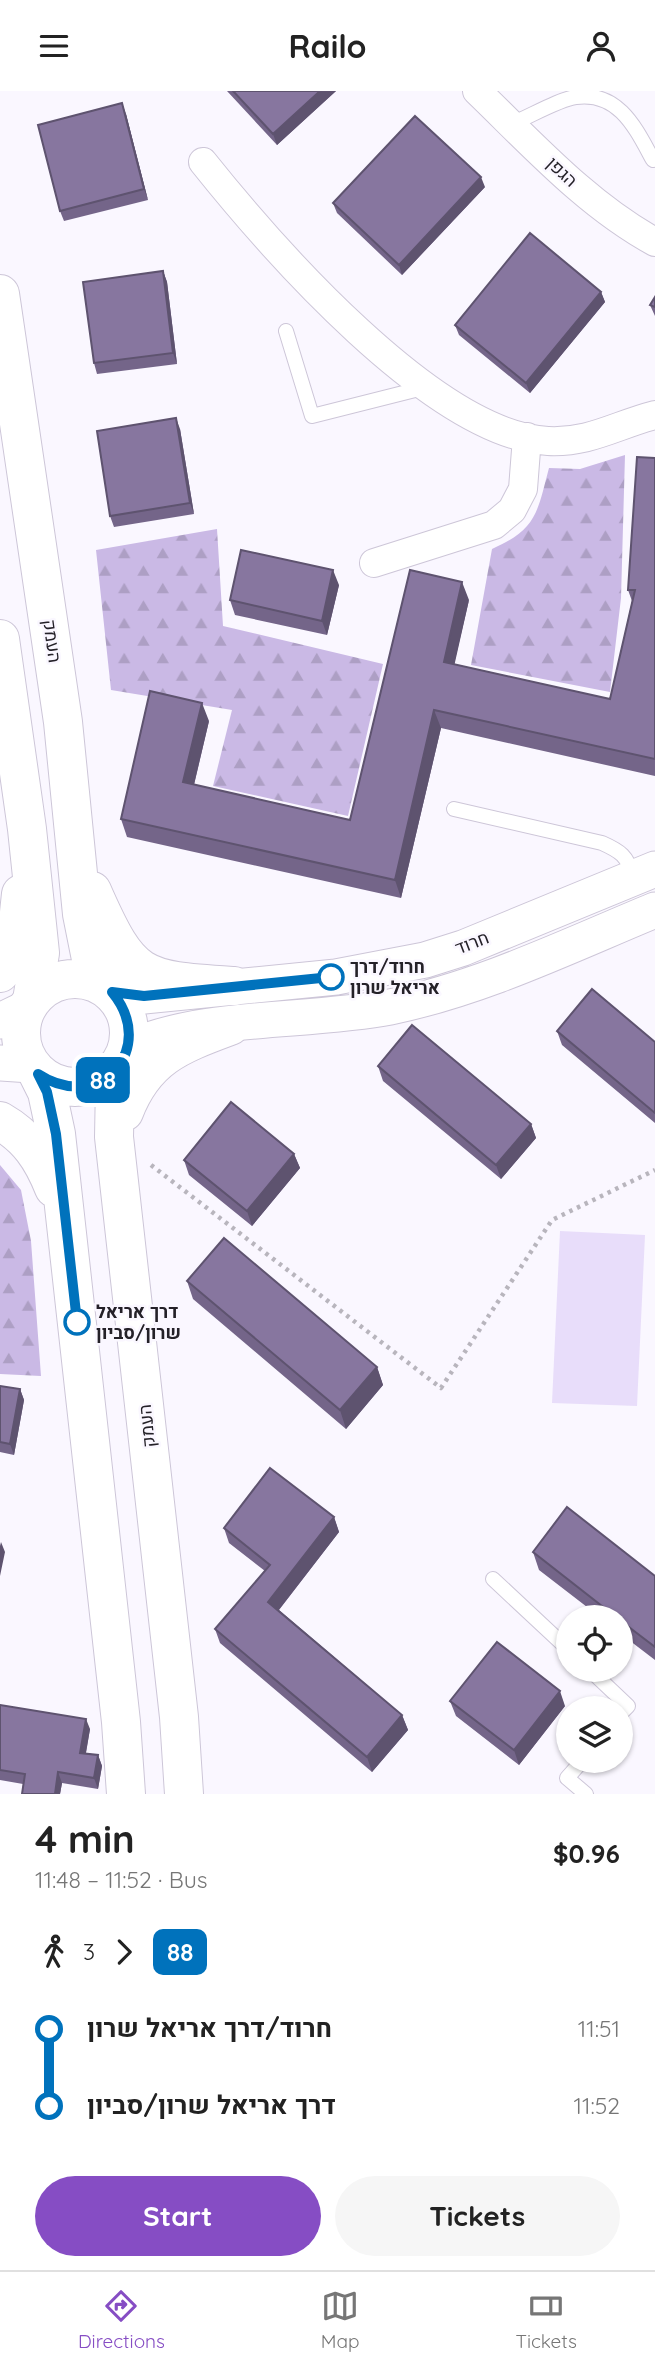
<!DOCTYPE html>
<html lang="en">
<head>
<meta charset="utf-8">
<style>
  body { margin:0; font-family:Quicksand,Heebo,sans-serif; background:#f6f6f6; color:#222; height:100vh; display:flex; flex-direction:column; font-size:26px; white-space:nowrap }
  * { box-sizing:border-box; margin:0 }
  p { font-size:23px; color:#767676 }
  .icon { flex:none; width:38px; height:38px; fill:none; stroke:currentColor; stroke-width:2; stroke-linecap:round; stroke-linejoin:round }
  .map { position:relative; height:1703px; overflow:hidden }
  .sheet { display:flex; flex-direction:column; background:#fff; flex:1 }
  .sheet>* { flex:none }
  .badge { padding:0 14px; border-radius:10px; font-size:24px; line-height:46px }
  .tools { position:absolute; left:556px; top:1514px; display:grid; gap:14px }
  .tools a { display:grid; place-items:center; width:77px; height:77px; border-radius:50%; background:#fff; box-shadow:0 2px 5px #0004; font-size:35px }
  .map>.badge { position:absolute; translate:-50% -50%; box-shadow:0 0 0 4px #fff }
  .legs { display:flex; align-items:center; gap:10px; height:77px; padding:0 35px; font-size:23px }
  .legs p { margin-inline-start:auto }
  .overview { display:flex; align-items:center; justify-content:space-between; height:119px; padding:0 35px }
  h1 { font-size:38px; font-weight:700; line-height:52px }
  .action { display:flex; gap:14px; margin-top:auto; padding:14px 35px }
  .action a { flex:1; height:80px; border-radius:42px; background:#864dc4; color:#fff; font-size:28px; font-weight:700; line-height:80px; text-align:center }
  .action a+a { background:#f6f6f6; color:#222 }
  ul { padding:0 35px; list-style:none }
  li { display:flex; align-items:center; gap:24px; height:77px; font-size:26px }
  li i { display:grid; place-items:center; width:10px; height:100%; margin:0 9px; background:currentColor }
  li i::after { content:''; width:18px; height:18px; margin:-9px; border:5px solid; border-radius:50%; background:#fff }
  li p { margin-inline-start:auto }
  li:first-child i { background:linear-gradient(#0000 50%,currentColor 0) }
  li:last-child i { background:linear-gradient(currentColor 50%,#0000 0) }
  header { display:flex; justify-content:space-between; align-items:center; height:91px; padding:0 35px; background:#fff; font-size:32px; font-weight:700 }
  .tabs { display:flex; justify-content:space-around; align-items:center; height:98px; border-top:2px solid #e0e0e0; background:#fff; font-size:19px; color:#767676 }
  .tabs a { display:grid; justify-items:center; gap:4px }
  .tabs .selected { color:#864dc4 }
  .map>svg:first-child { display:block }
  .forest { fill:url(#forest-firs) }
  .garden { fill:#e8ddfa }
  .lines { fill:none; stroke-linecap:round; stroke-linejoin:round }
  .service-casing { stroke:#cdc6d8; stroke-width:16 }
  .minor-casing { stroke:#cdc6d8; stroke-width:30 }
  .tertiary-casing { stroke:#cdc6d8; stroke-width:37 }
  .secondary-casing { stroke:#cdc6d8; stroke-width:40 }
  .path { stroke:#b8b5bd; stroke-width:4.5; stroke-dasharray:3.5 5; stroke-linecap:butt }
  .service { stroke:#fff; stroke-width:14 }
  .minor { stroke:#fff; stroke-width:28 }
  .tertiary { stroke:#fff; stroke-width:35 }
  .secondary { stroke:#fff; stroke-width:38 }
  .wall { fill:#746589 }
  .shaded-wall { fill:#5e536f }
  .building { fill:#87769f; stroke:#5e536f; stroke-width:2 }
  .line-1-casing { stroke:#fff; stroke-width:16 }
  .line-1 { stroke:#0072bc; stroke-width:10 }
  .stop-1-dot { fill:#fff; stroke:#0072bc; stroke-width:3.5 }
  .labels { text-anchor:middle; stroke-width:5; stroke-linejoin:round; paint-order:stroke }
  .street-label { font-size:18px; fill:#242128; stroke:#faf7ff }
  .stop-label { font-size:18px; font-weight:bold; fill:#242128; stroke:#faf7ff; text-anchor:start }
</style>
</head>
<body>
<header><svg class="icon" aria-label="menu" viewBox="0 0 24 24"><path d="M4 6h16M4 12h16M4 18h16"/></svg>Railo<svg class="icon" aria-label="person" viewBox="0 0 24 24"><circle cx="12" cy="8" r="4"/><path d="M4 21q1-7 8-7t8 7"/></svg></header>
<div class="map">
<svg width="655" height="1703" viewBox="0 0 655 1703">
  <defs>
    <pattern id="forest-firs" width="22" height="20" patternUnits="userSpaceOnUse" patternTransform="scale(1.75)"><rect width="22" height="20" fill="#cab9e5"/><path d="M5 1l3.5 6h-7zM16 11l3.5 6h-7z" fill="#ad9fc4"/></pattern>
  </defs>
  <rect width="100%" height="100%" fill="#faf7ff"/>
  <path class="forest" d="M625,364L621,507L610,601L471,574L492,458C537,438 537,422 549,377L580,378Z
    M217,438L223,535L383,573L348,725L213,695L232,619L111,599L96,459Z
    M0,1074L21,1099L31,1150L41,1285L0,1283Z"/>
  <path class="garden" d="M560,1140L645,1144L637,1315L552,1312Z"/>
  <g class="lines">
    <defs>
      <path id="service" d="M511,33C529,26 559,8 576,6C619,0 636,38 653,69
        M286,240L312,325L427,296
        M454,718L602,752C620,760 628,765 633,786
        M493,1488L569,1559
        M589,1578L628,1615L621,1622
        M582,1670L567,1687L586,1703"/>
      <path id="minor" d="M477,0C532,53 587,114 655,151
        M203,71C271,156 434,344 548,350C590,352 616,334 655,324
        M374,472L494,434L512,419L523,398L527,346"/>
      <path id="tertiary" d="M112,901L144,905L336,886L425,869L463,857L655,778
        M0,930L27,917
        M128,957C204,923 307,932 390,916C482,897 568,855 655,819
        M0,972L31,974"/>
      <path id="secondary" d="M0,203L63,631L82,823L91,868L104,896
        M0,548L27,738L40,862L32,909
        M92,800C131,889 140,889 234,895
        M0,882L18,831L21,803
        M21 942a54 54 0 1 1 108 0a54 54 0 1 1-108 0Z
        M124,968L115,993L114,1046L179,1626L184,1703
        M38,983L47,1001L56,1043L121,1631L126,1703
        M124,1021C145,966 179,954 230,935
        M0,1030C28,1046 42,1067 54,1097"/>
    </defs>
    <use href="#service" class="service-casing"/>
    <use href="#minor" class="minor-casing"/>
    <use href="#tertiary" class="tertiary-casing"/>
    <use href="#secondary" class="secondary-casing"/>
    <path class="path" d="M151,1074L441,1297L552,1129L655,1079"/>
    <use href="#service" class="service"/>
    <use href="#minor" class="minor"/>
    <use href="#tertiary" class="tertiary"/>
    <use href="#secondary" class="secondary"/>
  </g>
  <path class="wall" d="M227,0H336L277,54Z
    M126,23L148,109L64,130L60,120Z
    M485,96L402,184L337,122L333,112Z
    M163,180L167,191L177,273L97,283L94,272Z
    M601,201L605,211L530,302L459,244L455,234Z
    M655,206V225L650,214Z
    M180,338L194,423L114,436L110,425Z
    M655,367V685L441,637L401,807L127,746L121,728L209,630L194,694L350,729L469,509L454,573L610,608L632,510L628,499Z
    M339,494L327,544L235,524L230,509Z
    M557,940L655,951V1032L562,954Z
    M378,975L531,1033L536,1047L501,1088L383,990Z
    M294,1063L300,1077L252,1135L189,1084L184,1069Z
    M187,1190L377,1276L383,1294L346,1338L193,1208Z
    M0,1295L20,1298L24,1309L14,1364L0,1361Z
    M334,1426L339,1441L279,1519L402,1624L408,1639L372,1681L220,1552L215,1538L265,1480L229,1452L224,1437Z
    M533,1461L655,1485V1569L621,1543V1526H600L539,1479Z
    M450,1610L565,1615L519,1674L456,1625Z
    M0,1614L90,1638L86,1662L98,1664L102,1675L98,1698L62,1692L60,1703H22L23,1693L0,1689Z"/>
  <path class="shaded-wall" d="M320,0H336L277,54L273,43Z
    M122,12L126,23L148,109L144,98Z
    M481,86L485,96L402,184L399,174Z
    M163,180L167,191L177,273L173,262Z
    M601,201L605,211L530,302L526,292Z
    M176,327L180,338L194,423L190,412Z
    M333,479L339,494L327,544L322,530Z
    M462,491L469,509L451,589L444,571Z
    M202,612L209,630L190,710L183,691Z
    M434,619L441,637L401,807L395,789Z
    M531,1033L536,1047L501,1088L496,1074Z
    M294,1063L300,1077L252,1135L247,1120Z
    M377,1276L383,1294L346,1338L340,1319Z
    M20,1298L24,1309L14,1364L10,1353Z
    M334,1426L339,1441L274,1525L268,1511Z
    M1,1451L5,1461L0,1485V1455Z
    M560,1600L565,1615L519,1674L514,1659Z
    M402,1624L408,1639L372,1681L367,1666Z
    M86,1628L90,1638L84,1672L80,1662Z
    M98,1664L102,1675L98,1698L94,1687Z
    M58,1681L62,1692L60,1703H55Z"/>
  <path class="building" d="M233,0H320L273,43Z
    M122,12L144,98L60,120L38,34Z
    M415,25L481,86L399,174L333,112Z
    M530,142L601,201L526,292L455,234Z
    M163,180L173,262L94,272L83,191Z
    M655,206V216L650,214Z
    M176,327L190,412L110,425L97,340Z
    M637,366L655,367V668L434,619L395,789L121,728L150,600L202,612L183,691L350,729L410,479L462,491L444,571L610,608L635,499H628Z
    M241,459L333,479L322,530L230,509Z
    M592,898L655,951V1022L557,940Z
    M412,934L531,1033L496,1074L378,975Z
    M231,1011L294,1063L247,1120L184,1069Z
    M224,1147L377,1276L340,1319L187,1190Z
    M0,1295L20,1298L10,1353L0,1351Z
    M270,1377L334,1426L268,1511L402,1624L367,1666L215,1538L270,1474L224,1437Z
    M567,1416L655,1485V1556L621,1530V1526H616L533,1461Z
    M497,1551L560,1600L514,1659L450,1610Z
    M0,1614L86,1628L80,1662L98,1664L94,1687L58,1681L55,1703H22L25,1683L0,1679Z"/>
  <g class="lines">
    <defs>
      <path id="line-1" d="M77,1231L56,1043L47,1001L38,983C99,1023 159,958 112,901L144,905L331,886"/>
    </defs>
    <use href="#line-1" class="line-1-casing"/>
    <use href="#line-1" class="line-1"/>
  </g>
  <g class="stop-1-dot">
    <circle cx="331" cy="886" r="12"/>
    <circle cx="77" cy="1231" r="12"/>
  </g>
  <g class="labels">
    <g class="street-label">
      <text transform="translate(562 81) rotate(43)" y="6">הגפן</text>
      <text transform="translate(52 550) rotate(82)" y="6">העמק</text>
      <text transform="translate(472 852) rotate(-21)" y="6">חרוד</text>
      <text transform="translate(147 1335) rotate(-96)" y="6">העמק</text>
    </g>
    <g class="stop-label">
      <text x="350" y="882">חרוד/דרך<tspan x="350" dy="21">אריאל שרון</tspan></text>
      <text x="96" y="1227">דרך אריאל<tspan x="96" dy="21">שרון/סביון</tspan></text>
    </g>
  </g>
</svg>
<div class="tools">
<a><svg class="icon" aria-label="locate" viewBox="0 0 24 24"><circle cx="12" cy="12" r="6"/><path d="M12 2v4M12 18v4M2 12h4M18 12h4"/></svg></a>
<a><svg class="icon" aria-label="layers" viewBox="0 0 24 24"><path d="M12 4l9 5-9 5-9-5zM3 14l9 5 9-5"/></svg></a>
</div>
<b class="badge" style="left:103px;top:989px;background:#0072bc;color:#fff">88</b>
</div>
<section class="sheet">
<div class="overview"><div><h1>4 min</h1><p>11:48 – 11:52 · Bus</p></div><b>$0.96</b></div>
<div class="legs"><svg class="icon" aria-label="walk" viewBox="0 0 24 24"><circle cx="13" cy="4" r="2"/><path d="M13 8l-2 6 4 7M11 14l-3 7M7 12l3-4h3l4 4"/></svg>3<svg class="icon" aria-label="forward" viewBox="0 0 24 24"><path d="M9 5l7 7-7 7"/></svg><b class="badge" style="background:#0072bc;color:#fff">88</b></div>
<ul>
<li><i style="color:#0072bc"></i><b>חרוד/דרך אריאל שרון</b><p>11:51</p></li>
<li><i style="color:#0072bc"></i><b>דרך אריאל שרון/סביון</b><p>11:52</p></li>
</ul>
<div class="action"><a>Start</a><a>Tickets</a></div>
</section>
<nav class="tabs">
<a class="selected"><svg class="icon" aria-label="directions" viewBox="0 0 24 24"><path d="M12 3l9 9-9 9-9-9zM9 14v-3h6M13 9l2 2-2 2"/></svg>Directions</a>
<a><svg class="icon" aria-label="map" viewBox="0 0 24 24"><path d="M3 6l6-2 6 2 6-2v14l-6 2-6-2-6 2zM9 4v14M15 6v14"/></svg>Map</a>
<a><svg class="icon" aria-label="tickets" viewBox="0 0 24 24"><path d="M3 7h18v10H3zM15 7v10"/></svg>Tickets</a>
</nav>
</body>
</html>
